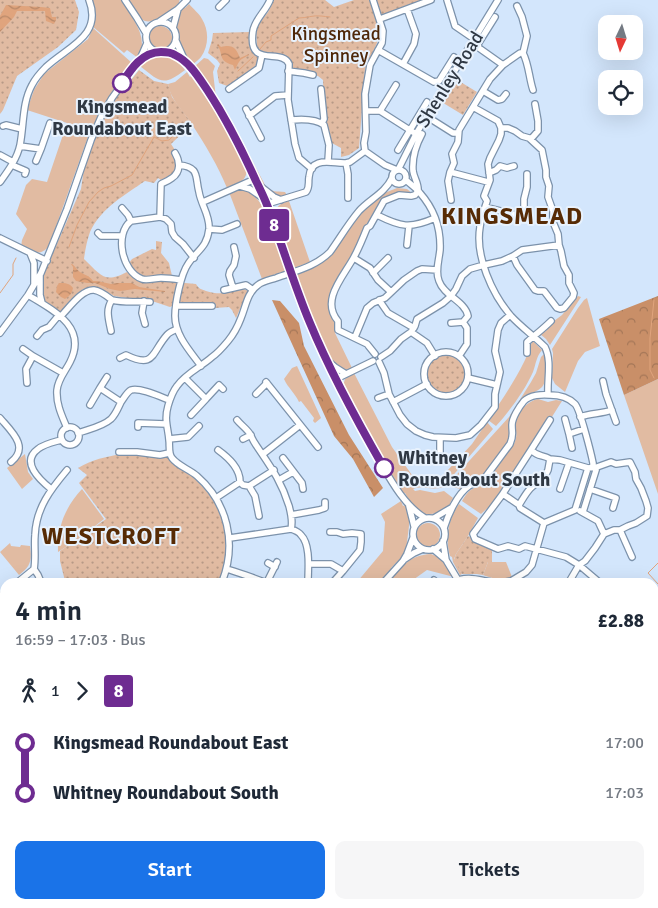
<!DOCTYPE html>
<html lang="en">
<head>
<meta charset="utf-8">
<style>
  body { margin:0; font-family:Signika,sans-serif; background:#f6f6f7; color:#1f2937; height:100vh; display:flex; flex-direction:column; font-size:19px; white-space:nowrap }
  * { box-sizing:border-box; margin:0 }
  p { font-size:16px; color:#747a83 }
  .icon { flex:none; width:28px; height:28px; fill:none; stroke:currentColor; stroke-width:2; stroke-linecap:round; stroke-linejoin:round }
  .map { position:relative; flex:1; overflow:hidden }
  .drawer { position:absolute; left:0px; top:578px; width:659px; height:331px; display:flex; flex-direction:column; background:#fff; border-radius:15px 15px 0 0; box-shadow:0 5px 20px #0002 }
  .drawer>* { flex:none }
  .badge { padding:0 10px; border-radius:4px; font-size:18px; line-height:32px }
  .needle { width:32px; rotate:184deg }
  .buttons { position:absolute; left:598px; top:15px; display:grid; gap:10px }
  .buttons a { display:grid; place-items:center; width:45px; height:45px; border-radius:10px; background:#fff; box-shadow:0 5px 20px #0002; font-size:25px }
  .map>.badge { position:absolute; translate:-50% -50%; box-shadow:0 0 0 2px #fff }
  .legs { display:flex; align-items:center; gap:8px; height:55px; padding:0 15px; font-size:16px }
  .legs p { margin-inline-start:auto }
  .headline { display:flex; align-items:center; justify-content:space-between; height:85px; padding:0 15px }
  h1 { font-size:28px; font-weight:600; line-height:38px }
  .action { display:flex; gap:10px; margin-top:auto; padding:10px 15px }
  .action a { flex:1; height:58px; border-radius:10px; background:#1a73e8; color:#fff; font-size:20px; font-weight:600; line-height:58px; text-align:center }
  .action a+a { background:#f6f6f7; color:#1f2937 }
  ul { padding:0 15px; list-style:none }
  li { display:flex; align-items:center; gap:18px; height:50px; font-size:19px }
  li i { display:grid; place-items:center; width:8px; height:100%; margin:0 6px; background:currentColor }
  li i::after { content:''; width:12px; height:12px; margin:-6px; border:4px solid; border-radius:50%; background:#fff }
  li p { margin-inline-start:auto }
  li:first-child i { background:linear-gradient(#0000 50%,currentColor 0) }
  li:last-child i { background:linear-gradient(currentColor 50%,#0000 0) }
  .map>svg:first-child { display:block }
  .green { fill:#e1bba2 }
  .forest { fill:url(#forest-crowns) }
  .park { fill:url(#park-dots) }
  .water { fill:url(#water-waves) }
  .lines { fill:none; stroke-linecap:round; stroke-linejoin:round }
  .stream { stroke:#e0a47d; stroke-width:1 }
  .minor-casing { stroke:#7c92ab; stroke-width:8 }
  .minor { stroke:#fff; stroke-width:5.5 }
  .minor-bridge-casing { stroke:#7c92ab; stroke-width:8; stroke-linecap:butt }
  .minor-bridge { stroke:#fff; stroke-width:5.5 }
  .line-1-casing { stroke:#fff; stroke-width:11 }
  .line-1 { stroke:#6e2c91; stroke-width:8 }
  .stop-1-dot { fill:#fff; stroke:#6e2c91; stroke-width:2.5 }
  .labels { text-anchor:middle; stroke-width:4; stroke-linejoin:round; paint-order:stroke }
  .park-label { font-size:19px; fill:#4e2708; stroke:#e8f2fd }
  .street-label { font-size:19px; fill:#2f3843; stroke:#e8f2fd }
  .stop-label { font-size:19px; font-weight:bold; fill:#2f3843; stroke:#e8f2fd }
  .district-label { font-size:24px; font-weight:bold; letter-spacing:1px; fill:#572b05; stroke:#e8f2fd }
</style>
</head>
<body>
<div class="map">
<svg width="658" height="908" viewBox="0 0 658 908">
  <defs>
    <pattern id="forest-crowns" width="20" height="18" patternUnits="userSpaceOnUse" patternTransform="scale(1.25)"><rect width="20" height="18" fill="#c98f68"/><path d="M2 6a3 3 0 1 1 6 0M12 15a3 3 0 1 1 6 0" fill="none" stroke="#a47657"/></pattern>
    <pattern id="park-dots" width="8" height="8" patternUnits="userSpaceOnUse" patternTransform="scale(1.25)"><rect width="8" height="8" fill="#e1bba2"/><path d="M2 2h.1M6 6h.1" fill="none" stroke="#b79986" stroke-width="1.8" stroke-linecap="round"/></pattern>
    <pattern id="water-waves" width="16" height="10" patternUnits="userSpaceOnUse" patternTransform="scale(1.25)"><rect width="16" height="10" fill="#e0a47d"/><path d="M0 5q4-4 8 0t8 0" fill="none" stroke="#b68768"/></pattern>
  </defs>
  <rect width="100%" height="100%" fill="#d3e6fc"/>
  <path class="green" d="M91,0H121C132,17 150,38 138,58L127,50L124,53L92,26Z
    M126,0H180L179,1L180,3C173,9 156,24 145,21C137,18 131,7 126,0Z
    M189,4C193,9 199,13 202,19C209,30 209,46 201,57C199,60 195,62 192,65C177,50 170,25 183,7L185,8Z
    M148 38a12 12 0 1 1 24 0a12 12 0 1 1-24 0Z
    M93,28L132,63L112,92L101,111L88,137L49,246C40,257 33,252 21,247L22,240L27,229L16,214L26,185L32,179L47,182L67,123L27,110L34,90L44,74L88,39Z
    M163,56C173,58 179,62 185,70C163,87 160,82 140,66C146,58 153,57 163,56Z
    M204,58L208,59L215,66L213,72L216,98L237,132L265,185C273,193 275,191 285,192L288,197L281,198L265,189L261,183L242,146L194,67Z
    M187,72L190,77L191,76L219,117L246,166C249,181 238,183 227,188C218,166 205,144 191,123C183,111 170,99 168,84L175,82Z
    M397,188L407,189L413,194L392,196L368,222L361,234L359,243L341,276C330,288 324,308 336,321L335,333L352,368L345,370L335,365L324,350L299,287L301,286L296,272L315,265L361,211L387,192Z
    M238,189C242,189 246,190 249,192C266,200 277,244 283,261L282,262L285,272L279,273L262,279L229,192Z
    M289,201L310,262L294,268L291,259H289L274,217C275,207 280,203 289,201Z
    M578,296L581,297L550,345L546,339L540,334L546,331L554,321L562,315Z
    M587,298L600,346L585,352L578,361L565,392L555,384L552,378L553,353L552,349L578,308L584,300Z
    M533,341L542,350C536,357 536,364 533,372C525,390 509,412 496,426L488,420C501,402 514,382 524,362C528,355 529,346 533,341Z
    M546,352C546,361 547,372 545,380C543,392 532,391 525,397C520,400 512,414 510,420C508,426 511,433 510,440L481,478L468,482L461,489L452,487L450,482L509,417L531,382L536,373L541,357Z
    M297,366L321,418L315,423L313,421L314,418L301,401L299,402C295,393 288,388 284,379L292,368Z
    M354,373L392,447L412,475L435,484L472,444L487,422L493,429L443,487C431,491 424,485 413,489L415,491L420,490L435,493L444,491L453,498L450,503L451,504C442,512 428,519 416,510C411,506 408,498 405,493H403L378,454L370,435L361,425L342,389L345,379Z
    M658,379V494L624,395Z
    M538,399L548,402L556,400L562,401L503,494L481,514L462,501C465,496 468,491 474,488C478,486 482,486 486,483L514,444C519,433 514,429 516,421C519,410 528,401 538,399Z
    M25,454L28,472L33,479L22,489L7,468Z
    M82,489L104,519L81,537L58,552C57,528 65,507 82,489Z
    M401,501L403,506L405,505L409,515V526L406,550L400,560H399L391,568V569L379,582H357L383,551L385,522L381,514Z
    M459,504L478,518L468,536L456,554L454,559L462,574L460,575L453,562L452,557L450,556C445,539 448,519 459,504Z
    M416 535a12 12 0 1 1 24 0a12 12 0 1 1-24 0Z
    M10,543L11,546L20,547L21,545L30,546C32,560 31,566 19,575L0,552Z
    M431,554L443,559L454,577L427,570L410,582H386C401,568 409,555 431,554Z
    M488,562H506L512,577C501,581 495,579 483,575Z"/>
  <path class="forest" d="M658,296V379L624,395L599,319Z
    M272,300L280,301L299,323L304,346L349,435L383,488L374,497L353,459L334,436Z"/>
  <path class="park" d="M0,0H75L79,12L76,30L58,47L17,76L3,110L0,114Z
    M274,0H325L334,7L354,0H370L378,24L379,33L377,43L365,69L359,148L349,155L341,157V148L330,142L324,112L323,80L318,76L291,69V61L285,55L264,52L260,51L257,46L256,31L258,25L268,12Z
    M376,0H423L382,16Z
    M250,32C250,45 249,49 260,58C255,71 240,78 230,87L219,83L217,71L220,64L217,60L208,53L212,40L213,33Z
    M139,70L154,81L168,84L172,97L192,124L171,144L175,150L172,153C182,167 175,175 161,180L158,178L154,183L145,181C125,195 101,208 90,232C87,240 85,251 84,259C101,275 104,284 127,272L136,279L144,282L164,281L196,284C199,289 201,289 206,291C220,296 231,292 244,289L248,291L236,318L232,310L229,307L215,308L214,304L198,303L197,304H173L172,306L170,307L155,302L114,296L107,292L93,288L83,289L61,314L48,305L42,298V278L81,189L85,162L96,132L113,100L122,90H123Z
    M454,78L477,92L463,115L440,101Z
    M156,241L162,242L161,253L169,263L172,276L144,278L135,273L129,263L132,259L152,249L156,250Z
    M427 374a19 19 0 1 1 38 0a19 19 0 1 1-38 0Z
    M122,454C138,454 151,458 167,456C172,462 176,468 185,469C193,477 202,485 209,494C229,521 229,551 220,582H64L65,581L60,561V551L106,519L79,483L87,475L78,468C93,459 105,457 122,454Z
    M468,536L492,547V562H488L483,575L477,574H462L454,560L456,554Z
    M411,904H454V908H410Z"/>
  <path class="water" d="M6,5L41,7L50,8L52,17H56V20L54,24L46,21L45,11H17L14,17L0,32V16Z
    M218,44L221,47C233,44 236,48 240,58L249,54V55C238,61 240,60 235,70L233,65C217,61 224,53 217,45Z
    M71,264H72C75,266 77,270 80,272C86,276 89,275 93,281H97L111,284L117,283H132L139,287L165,291V292L135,289L120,291L110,289L95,283H87L76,281L73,277V267Z
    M59,283C66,283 69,283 73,288C72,293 70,296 65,299L61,297L56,292L57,286Z"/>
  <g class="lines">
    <path class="stream" d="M260,49L266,42L271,40V36L299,18C306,18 313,15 321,16C324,16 327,17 330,17
      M238,71L253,57
      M69,247L77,225L89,202L98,192L104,188L111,186L132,175L154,137L162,141L169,140L189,121
      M0,293L13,275V264L16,258
      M654,300L650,338V370L654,378
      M658,563L648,573L658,584
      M654,605L658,602
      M0,874L5,873
      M547,904L548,908
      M420,908L421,907"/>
    <defs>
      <path id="minor" d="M125,0L137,18L146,33
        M270,0C266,11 255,19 253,31C247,70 282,47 289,64L288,100L295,144L299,158L312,169
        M447,0L455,26L474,39
        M517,6L522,17L527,36L523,53C529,65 529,78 533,90
        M219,7L226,0
        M495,17L478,44L479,48L503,65
        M380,19L431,0
        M160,21L178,9L187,0
        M146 37a15 15 0 1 1 30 0a15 15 0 1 1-30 0Z
        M173,28L178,9
        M176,41L185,61L196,75L223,114L239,144L267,204L287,259
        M378,50L434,82L439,81L454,57
        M165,51L174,54L185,61
        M403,64L414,44L416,34L407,9
        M288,71L304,73L313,75
        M229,89L259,68L262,55
        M321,89L324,119L322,123
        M483,91L498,100L502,99L506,94
        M473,107L498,121L501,128
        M246,109L261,138
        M366,111H380L416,134
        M380,111L396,85
        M249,116L275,96L288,95
        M291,120C301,119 316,119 324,125L329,145L328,161
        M434,121L453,133H458
        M3,126L6,125L22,129
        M501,128V134L499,140L490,158L488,164L490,180L484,196L487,201C484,210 481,218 480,227C475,256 492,294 511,316C521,327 534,336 545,347C552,361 547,379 548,394
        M501,128H508L515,131L522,136L529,138L542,150L546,170V177L549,186L548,197L553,211V222L558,234L559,245L561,251L564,266L569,275V283L574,293L573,297L564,308L560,309L557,308L544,291H538L535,290L517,265L513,256
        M531,139L538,131V121L535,104
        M20,146L41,149L50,123
        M398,150L427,102
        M365,151L364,143L366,132L365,94L370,65L382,43L383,31L373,0
        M0,155L13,162
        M36,161L41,149
        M346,163L348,174V198
        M12,165L26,171L25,174
        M179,165C200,167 195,177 199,192C201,205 210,215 209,229C207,248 197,250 188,264C181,274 175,303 175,316C175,335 190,351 201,366
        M392 177a7 7 0 1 1 14 0a7 7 0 1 1-14 0Z
        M398,170L416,134L498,0
        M450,172L488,182
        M489,173L496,170L500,166L507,168L514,166
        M406,180C411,185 416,188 420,193C435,210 441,228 440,250C439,260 435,272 439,281C444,296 465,301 468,316L463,322L451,323
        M0,182C8,171 17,159 20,145C24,125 22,103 32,85C35,79 41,72 46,67C67,47 103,36 89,0
        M240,186L250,189L263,198
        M260,186L274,197L281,200
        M451,200L448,181L450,172L454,163L452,154L458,142L459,130L490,79L503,65L520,53H523
        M203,202L255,179
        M267,204L306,192C310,187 308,183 309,177C311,155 333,164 346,163L350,162L365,151L385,165L397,170
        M485,207L520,216L524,210V199L527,187V174
        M122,208L128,215L131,221
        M377,215C401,227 410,229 435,218
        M160,217L161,184C165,182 168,181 172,178C181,172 180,161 175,153
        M209,229L222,230L237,224
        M98,233L101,236H122
        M0,238L47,261
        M407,245L409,226
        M234,247L236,256L234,265L230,271L229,275L233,288L246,285L253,290
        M30,253L34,263V284
        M354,258L370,268L378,280L391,292
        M373,273L388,258
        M40,276V295L42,303
        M181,280C175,279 168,278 161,278C155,278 147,281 142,279C122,272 114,234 131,221L160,217L166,219L171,224L172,232L175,237L183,244L194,258
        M297,288C318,346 345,401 376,455C389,477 403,505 425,518
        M224,290L233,288
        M28,295C53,310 88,327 70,362C65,372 58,379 57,390C56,404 62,416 67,428
        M112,300C124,303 137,301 150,302
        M379,300L388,313L414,328
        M144,301L142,313L145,324
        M176,306H212
        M61,316C69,308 82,289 94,290C101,291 107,296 112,300C105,310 109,320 111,331
        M411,332L427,343L435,356
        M0,333L28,295L41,273L67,209L91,140L101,117L112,98L140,59L147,43
        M37,336L42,330L49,327L59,315
        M355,337L367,308L373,303L385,298L404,280L417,271L422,269L437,270
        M23,349L33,356
        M424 374a22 22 0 1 1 44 0a22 22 0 1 1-44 0Z
        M527,353V342C535,335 543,329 551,321
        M375,354L367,344L338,330V321C320,300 344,276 354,257C359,248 363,238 367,228L370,226L384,201L399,195L411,196L415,195L418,191C419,184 414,178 413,171C412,158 416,145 422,134
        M459,356L467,344V328L463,322
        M381,357L390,351L401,339L411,332L415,326L417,319L443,303L451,296L456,289L462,276L470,269L484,265L502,261L513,256L522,250L559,245
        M120,358L126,355C155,369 151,353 167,335C169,332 173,331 177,329
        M328,361L335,367L346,374
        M379,362L384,373L389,394L400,415L407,424L416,431L425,435L433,437L456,438L470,435L481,425L495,407V394L500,372L495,351L498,330L501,323L510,315
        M107,377L100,388L121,402
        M185,378L206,399L219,385L223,389
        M468,378L497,385
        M336,379L373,361
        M603,381L606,394L616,422
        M266,382L318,447
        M27,383L26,369L33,356L63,373
        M256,394L267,383
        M378,398L389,394
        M393,402L427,384
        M90,405L100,388
        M191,415L206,399
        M580,417C591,413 601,414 612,410
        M0,418C11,431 30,447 11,462
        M565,419L569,434
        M237,420C241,425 247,429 250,434C252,438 253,441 256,445C270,466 281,480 289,506C291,514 293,521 291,529
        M61 436a9 9 0 1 1 18 0a9 9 0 1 1-18 0Z
        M138,427V423L166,424
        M78,433C89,429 102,427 111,419C116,414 118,408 121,402C124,398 127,392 131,390C140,387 161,397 169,400
        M169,439L188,437L199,426
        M243,439L251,435
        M572,448L569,434L584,429
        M218,450C229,458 240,468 240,482
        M531,450L550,420
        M119,452H137L160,455L169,453
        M263,454L300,425
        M283,458L302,483L303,489
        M550,459C542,454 539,458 531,450L502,495L473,534L475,539L498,549L508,546L519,549L525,546L566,557L579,565L599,582
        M436,460L440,452V438
        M279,480L293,472
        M249,486L255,496L259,516
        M51,489C40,480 20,462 38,449C44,444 54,442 61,440
        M560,489L569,463
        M590,489L616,498L613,508
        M503,494L519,505
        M216,498L240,482L243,485L249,486L274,470
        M409,506L414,526
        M580,511L598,521L604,534
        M583,512L597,467
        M291,515L319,510L325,508V502
        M413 534a16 16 0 1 1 32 0a16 16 0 1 1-32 0Z
        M434,518L451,508
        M544,523L520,508L519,505C526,494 530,485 543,480L548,470L550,459L560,460L588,468L597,467L611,462L616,464L630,462L635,472L636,479L641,488L646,501L648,508L647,516L636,523L628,526L620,530H614L604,534
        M444,528C448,515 457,494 469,486C474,483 479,483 484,479L510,444C514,435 512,434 512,425C512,418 519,407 524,401C530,395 542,394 550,395C559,395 568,397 575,404C580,409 591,453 593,463V467
        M620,530L632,557
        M230,538L291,529C294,530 299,532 301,535C311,545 308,570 308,582
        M443,541L446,560
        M433,549L446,560L458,580
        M405,559L414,553L423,549
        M268,563L275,567
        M309,564H331L343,571L360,550L361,542V534L352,533L343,534L337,532H330
        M227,569C239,573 252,577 264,582
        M18,582L34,569
        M41,582L38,575L34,569C36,558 34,546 35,535C36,508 51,489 67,470
        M222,582C237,544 228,503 197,476C189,469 178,466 172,458C168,453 170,446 169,440C168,427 164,420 168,406C170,399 173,391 177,386C186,373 201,367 212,357C218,353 223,347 228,341C233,335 238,326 241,318C246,306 247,293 258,285C263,281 270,280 276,278C295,271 315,267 330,252C340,238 348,224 359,211C370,199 385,193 392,178
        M267,582L277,562
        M336,582L334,581L343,571
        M384,582L403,561L407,554L413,538
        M433,582L434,580
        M454,582C466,575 479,580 491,582
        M506,582L511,581L526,572L532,565L544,523L575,510L588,468
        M569,582L579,565L585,561L595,548L604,534
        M5,593L2,596L5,607
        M654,645L658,642
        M0,648L5,644
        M654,689L658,683
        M0,717L5,713
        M654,722L658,726
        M0,723L5,730
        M654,750L658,746
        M658,761L654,765L658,770
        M0,780L5,776
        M0,807L5,813
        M654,837H658
        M0,863L2,862
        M654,869L658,871
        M78,904L82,908
        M255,904L258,908
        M322,904V908
        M539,904L540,908
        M135,908L139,904
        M180,908L184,904
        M221,908L224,904
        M298,908L301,904
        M365,908V904
        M408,908L409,904
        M484,908L490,904
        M588,908V904
        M652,908L653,904"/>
    </defs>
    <use href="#minor" class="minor-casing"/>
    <use href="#minor" class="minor"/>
    <defs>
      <path id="minor-bridge" d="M287,259L297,288"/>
    </defs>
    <use href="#minor-bridge" class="minor-bridge-casing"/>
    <use href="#minor-bridge" class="minor-bridge"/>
  </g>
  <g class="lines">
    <defs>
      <path id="line-1" d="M122,83C131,69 142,52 161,52C166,52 171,52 175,55C190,62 199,78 208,91C227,120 242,150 256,181C260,189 264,197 267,205C282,244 294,285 310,323C331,374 357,421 384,468"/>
    </defs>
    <use href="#line-1" class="line-1-casing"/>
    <use href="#line-1" class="line-1"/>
  </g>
  <g class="stop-1-dot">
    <circle cx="122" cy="83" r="9"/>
    <circle cx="384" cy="468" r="9"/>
  </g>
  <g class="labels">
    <g class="park-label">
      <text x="336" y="40">Kingsmead<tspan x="336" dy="22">Spinney</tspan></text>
    </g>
    <g class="street-label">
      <text transform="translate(449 79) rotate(-58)" y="7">Shenley Road</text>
    </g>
    <g class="stop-label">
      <text x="122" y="113">Kingsmead<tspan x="122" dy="22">Roundabout East</tspan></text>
      <text x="398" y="464" text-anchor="start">Whitney<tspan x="398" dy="22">Roundabout South</tspan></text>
    </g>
    <g class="district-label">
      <text x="512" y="224">KINGSMEAD</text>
      <text x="111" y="544">WESTCROFT</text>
    </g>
  </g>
</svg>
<div class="buttons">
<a><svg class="needle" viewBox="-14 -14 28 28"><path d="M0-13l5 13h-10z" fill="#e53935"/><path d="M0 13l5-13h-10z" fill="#747a83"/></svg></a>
<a><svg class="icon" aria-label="locate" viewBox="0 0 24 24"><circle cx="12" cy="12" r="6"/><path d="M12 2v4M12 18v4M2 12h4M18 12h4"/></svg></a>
</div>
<b class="badge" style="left:274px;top:225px;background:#6e2c91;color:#fff">8</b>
<section class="drawer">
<div class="headline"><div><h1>4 min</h1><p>16:59 – 17:03 · Bus</p></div><b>£2.88</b></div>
<div class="legs"><svg class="icon" aria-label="walk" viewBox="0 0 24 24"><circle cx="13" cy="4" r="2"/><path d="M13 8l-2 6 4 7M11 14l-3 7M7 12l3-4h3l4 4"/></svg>1<svg class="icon" aria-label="forward" viewBox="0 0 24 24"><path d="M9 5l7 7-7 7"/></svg><b class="badge" style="background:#6e2c91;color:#fff">8</b></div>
<ul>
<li><i style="color:#6e2c91"></i><b>Kingsmead Roundabout East</b><p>17:00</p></li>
<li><i style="color:#6e2c91"></i><b>Whitney Roundabout South</b><p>17:03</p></li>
</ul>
<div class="action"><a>Start</a><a>Tickets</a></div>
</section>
</div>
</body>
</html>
